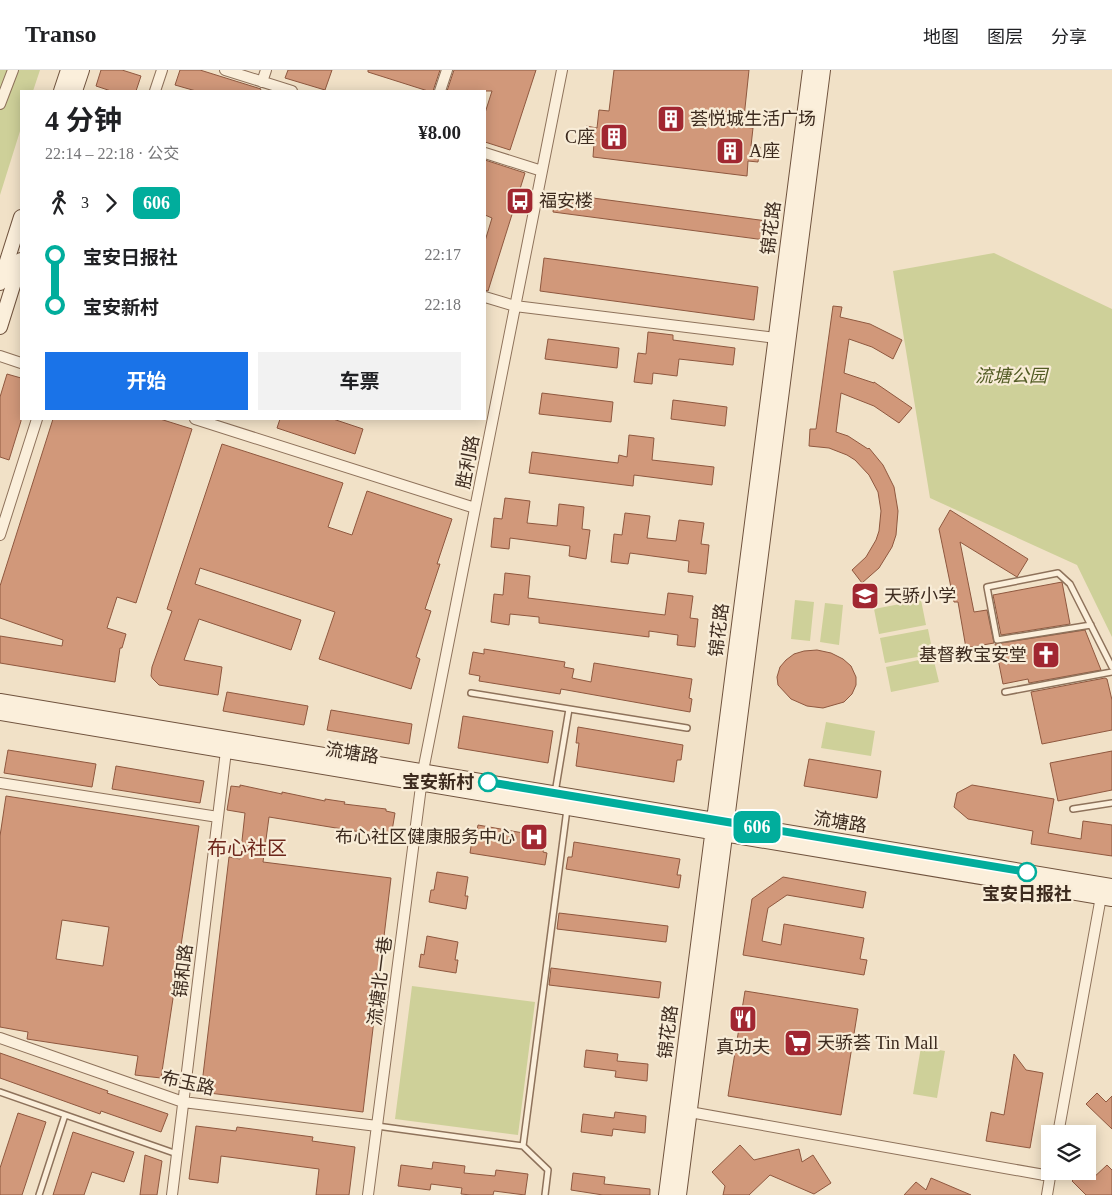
<!DOCTYPE html>
<html lang="zh">
<head>
<meta charset="utf-8">
<style>
  body { margin:0; font-family:"Times New Roman","Noto Sans SC",serif; background:#f2f2f2; color:#202124; height:100vh; display:flex; flex-direction:column; font-size:19px; white-space:nowrap }
  * { box-sizing:border-box; margin:0 }
  p { font-size:16px; color:#757577 }
  .icon { flex:none; width:28px; height:28px; fill:none; stroke:currentColor; stroke-width:2; stroke-linecap:round; stroke-linejoin:round }
  .map { position:relative; flex:1; overflow:hidden }
  .details { position:absolute; left:20px; top:20px; width:466px; height:330px; display:flex; flex-direction:column; background:#fff; border-radius:0px; box-shadow:0 2px 12px #0003 }
  .details>* { flex:none }
  .badge { padding:0 10px; border-radius:8px; font-size:18px; line-height:32px }
  .buttons { position:absolute; left:1041px; top:1055px; display:grid; gap:10px }
  .buttons a { display:grid; place-items:center; width:55px; height:55px; border-radius:0px; background:#fff; box-shadow:0 2px 12px #0003; font-size:25px }
  .map>.badge { position:absolute; translate:-50% -50%; box-shadow:0 0 0 2px #fff }
  .legs { display:flex; align-items:center; gap:8px; height:55px; padding:0 25px; font-size:16px }
  .legs p { margin-inline-start:auto }
  .head { display:flex; align-items:center; justify-content:space-between; height:85px; padding:0 25px }
  h1 { font-size:28px; font-weight:700; line-height:38px }
  .cta { display:flex; gap:10px; margin-top:auto; padding:10px 25px }
  .cta a { flex:1; height:58px; border-radius:0px; background:#1a73e8; color:#fff; font-size:20px; font-weight:700; line-height:58px; text-align:center }
  .cta a+a { background:#f2f2f2; color:#202124 }
  ul { padding:0 25px; list-style:none }
  li { display:flex; align-items:center; gap:18px; height:50px; font-size:19px }
  li i { display:grid; place-items:center; width:8px; height:100%; margin:0 6px; background:currentColor }
  li i::after { content:''; width:12px; height:12px; margin:-6px; border:4px solid; border-radius:50%; background:#fff }
  li p { margin-inline-start:auto }
  li:first-child i { background:linear-gradient(#0000 50%,currentColor 0) }
  li:last-child i { background:linear-gradient(currentColor 50%,#0000 0) }
  header { display:flex; align-items:center; gap:30px; box-sizing:border-box; height:70px; padding:0 25px; background:#fff; border-bottom:1px solid #e0e0e0 }
  header strong { font-size:24px }
  nav { display:flex; gap:28px; margin-inline-start:auto; font-size:18px }
  .map>svg:first-child { display:block }
  .green { fill:#ced099 }
  .building { fill:#d1987a; stroke:#8f583f; fill-rule:evenodd }
  .lines { fill:none; stroke-linecap:round; stroke-linejoin:round }
  .lane-casing { stroke:#8e725b; stroke-width:8 }
  .street-casing { stroke:#8e725b; stroke-width:12 }
  .secondary-casing { stroke:#70533e; stroke-width:16 }
  .lane { stroke:#fbefdb; stroke-width:5 }
  .street { stroke:#fbefdb; stroke-width:10 }
  .secondary { stroke:#fbefdb; stroke-width:14 }
  .line-1-casing { stroke:#fff; stroke-width:11 }
  .line-1 { stroke:#01ad9c; stroke-width:8 }
  .stop-1-dot { fill:#fff; stroke:#01ad9c; stroke-width:2.5 }
  .labels { text-anchor:middle; stroke-width:4.5; stroke-linejoin:round; paint-order:stroke }
  .poi-label { font-size:18px; fill:#3d2b1f; stroke:#f8ecd7; text-anchor:start }
  .street-label { font-size:18px; fill:#3d2b1f; stroke:#f8ecd7 }
  .park-label { font-size:18px; font-style:italic; fill:#525b24; stroke:#f8ecd7 }
  .stop-label { font-size:18px; font-weight:bold; fill:#3d2b1f; stroke:#f8ecd7; text-anchor:end }
  .quarter-label { font-size:20px; fill:#6d271c; stroke:#f8ecd7 }
</style>
</head>
<body>
<header>
<strong>Transo</strong>
<nav><a>地图</a><a>图层</a><a>分享</a></nav>
</header>
<div class="map">
<svg width="1112" height="1125" viewBox="0 0 1112 1125">
  <rect width="100%" height="100%" fill="#f1e1c7"/>
  <path class="green" d="M0,0H40L33,21H21V58L0,125Z
    M994,183L1112,239V567L1077,495L930,428L893,201Z
    M795,530L814,532L810,571L791,569Z
    M921,530L926,555L879,564L874,539Z
    M825,533L843,535L839,575L820,572Z
    M928,559L933,584L885,593L880,568Z
    M933,587L939,612L891,622L886,597Z
    M826,652L875,661L871,686L821,678Z
    M412,916L535,932L518,1065L395,1049Z
    M921,977L945,981L937,1028L913,1024Z"/>
  <path class="building" d="M101,0H122L141,6L136,21H111L96,16Z
    M180,0H200L261,19L260,21H196L175,15Z
    M288,0H332L325,20L285,8Z
    M368,0H440L433,21H428L368,2Z
    M454,0H536L510,80L485,72V43L492,21H447Z
    M614,0H749L743,57L753,58L751,76L760,77L758,92L748,91L747,106L593,87L594,73L584,71L586,56L597,58L599,40L609,41Z
    M485,90L525,103L488,221L485,220V171L492,148L485,145Z
    M555,123L767,151L765,170L553,142Z
    M544,188L758,217L754,250L540,221Z
    M833,236L842,237L840,247L870,254L902,270L893,289L872,277L849,269L844,303L874,313V312L912,338L899,353L874,336L841,323L836,362L848,366L868,379L869,378L883,395L894,417L898,441L896,465L892,477L879,498L862,513L852,500L866,487L876,470L879,461L881,441L878,422L869,405L855,390L847,385L829,378L809,376L810,359H816Z
    M648,262L673,265V270L735,278L733,295L679,289L677,306L653,303L652,314L634,312L638,283L646,284Z
    M548,269L619,278L617,298L545,289Z
    M7,304L21,308V351L9,390L0,387V327Z
    M542,323L613,332L611,352L539,344Z
    M673,330L727,337L725,356L671,349Z
    M53,349H160L192,359L136,533L117,527L107,558L126,564L122,578H120L115,612L0,593V566L62,576L63,570L0,548V516Z
    M280,349H333L363,359L355,384L277,358Z
    M629,365L654,368L652,390L714,397L712,415L634,405L633,416L529,403L532,382L618,393L619,385L627,387Z
    M222,374L343,413L328,457L352,465L367,421L452,449L437,494H440L425,539L431,541L416,587L420,589L411,619L319,589L335,542L200,498L195,514L301,550L291,580L199,549L184,590L222,597L218,625L159,615L153,609L151,606L152,597L172,541L167,539Z
    M505,428L530,431L527,453L557,456L559,434L584,437L582,459L590,460L586,489L569,486L570,476L510,468L509,479L491,477L494,448L502,449Z
    M950,440L1028,489L1017,507L960,472L974,542L987,540L994,573L966,578L958,532H954L939,459Z
    M625,443L650,446L647,468L676,471L679,450L704,453L701,474L709,475L706,504L688,502L689,491L630,483L628,494L611,492L614,464L622,465Z
    M505,503L530,506L528,528L665,545L668,523L693,526L690,548L698,549L695,577L677,575L678,565L649,561V567L539,553V547L510,544L509,555L491,552L494,524L503,525Z
    M1062,512L1070,554L1001,565L993,525Z
    M1085,560L1101,600L1029,613L1028,609L1003,614L995,574Z
    M484,579L565,592L564,597L574,599L572,608L591,612L594,593L692,609L689,628L692,629L690,642L561,619L560,624L479,611L480,606L469,604L473,582L484,584Z
    M817,580L831,583L843,589L851,596L856,607V615L852,624L844,632L823,638L807,636L791,629L778,615L777,607L780,597L786,590L794,584L804,581Z
    M1105,608L1107,609L1112,630V660L1042,674L1031,622Z
    M227,622L308,636L304,655L223,641Z
    M331,640L412,654L409,674L327,660Z
    M463,646L553,661L548,693L458,678Z
    M578,657L683,675L681,690H677L674,712L576,696L579,673H576Z
    M8,680L96,694L92,717L4,703Z
    M1112,681V720L1058,731L1050,693Z
    M809,689L881,701L877,728L804,716Z
    M116,696L204,711L200,733L112,719Z
    M240,715L282,724V722L325,731V729L345,732L344,734L386,739V741L395,743L391,767L269,747L263,792L391,808L363,1042L201,1022L229,787L240,789L245,743L227,740L231,716L240,717Z
    M972,715L1054,729L1048,763L1081,769L1083,751L1112,755V786L1031,774L1033,761L968,749L954,737L957,723Z
    M6,726L199,756L161,1008L135,1005L138,986L27,969L28,962L0,957V766ZM62,850L109,857L103,896L56,889Z
    M478,755L546,767L543,782L547,783L545,795L470,783L472,770L475,771Z
    M574,772L680,789L677,805H681L679,818L566,799L568,787H572Z
    M437,802L468,807L465,826H468L466,839L429,832L431,820H434Z
    M783,807L866,822L863,838L787,825L768,838L762,871L781,875L784,854L864,868L860,889L867,890L864,905L743,885L752,829Z
    M559,843L668,856L666,872L557,859Z
    M427,866L458,872L455,890H458L456,903L419,897L421,884L424,885Z
    M551,898L661,912L659,928L549,915Z
    M745,921L858,939L841,1045L728,1026Z
    M586,980L618,984L617,991L648,994L647,1011L615,1007L616,1001L584,997Z
    M0,983L108,1021L107,1023L168,1044L161,1062L101,1041L100,1044L0,1008Z
    M1014,984L1026,1000L1043,1003L1030,1078L986,1071L991,1042L1004,1045Z
    M1097,1023L1106,1032L1112,1026V1059L1086,1034Z
    M615,1042L646,1046L645,1063L613,1059L612,1066L581,1062L583,1044L614,1048Z
    M18,1043L46,1052L22,1125H0V1098Z
    M196,1056L236,1061L237,1057L313,1067L312,1071L355,1077L349,1125H316L319,1099L221,1086L218,1113L189,1109Z
    M73,1062L134,1082L124,1112L92,1102L84,1125H53Z
    M740,1075L754,1090L799,1079L802,1092L813,1085L831,1113L814,1124L770,1105L749,1125H723L725,1116L712,1102Z
    M145,1085L162,1091L157,1125H140Z
    M433,1092L465,1096L464,1103L495,1106L496,1100L528,1104L525,1125L494,1121L493,1125H471L461,1124L462,1118L431,1114L430,1120L398,1116L401,1095L432,1099Z
    M1107,1095L1112,1100V1125H1086L1072,1111L1082,1101H1084L1092,1109Z
    M573,1103L605,1107L604,1114L650,1119V1125H603L571,1120Z
    M931,1108L971,1125H904L916,1112L926,1120Z"/>
  <g class="lines">
    <defs>
      <path id="lane" d="M1091,555L997,570L987,517L1058,503L1070,514L1112,597
        M1005,622L1112,602
        M471,623L687,658
        M555,723L569,639
        M1073,739L1112,733
        M0,1022L177,1084
        M377,1056L523,1076L567,739
        M523,1076L548,1100L545,1125
        M39,1125L65,1045"/>
      <path id="street" d="M225,0L292,21
        M262,12L266,0
        M155,21L162,0
        M440,21L447,0
        M0,34L13,0
        M485,83L542,101
        M485,227L515,236L776,268
        M0,286L21,293
        M195,349L475,438
        M0,465L37,349
        M0,713L218,747
        M0,968L183,1032L377,1056
        M684,1041L1050,1106
        M1058,1064L1102,821
        M172,1125L226,681
        M368,1125L423,701L562,0
        M1047,1125L1051,1101"/>
      <path id="secondary" d="M61,21L68,0
        M75,21L82,0
        M0,213L21,147
        M0,257L21,190
        M0,631L1112,816
        M0,643L1112,829
        M666,1125L810,0
        M679,1125L823,0"/>
    </defs>
    <use href="#lane" class="lane-casing"/>
    <use href="#street" class="street-casing"/>
    <use href="#secondary" class="secondary-casing"/>
    <use href="#lane" class="lane"/>
    <use href="#street" class="street"/>
    <use href="#secondary" class="secondary"/>
  </g>
  <g class="lines">
    <defs>
      <path id="line-1" d="M488,712L1027,802"/>
    </defs>
    <use href="#line-1" class="line-1-casing"/>
    <use href="#line-1" class="line-1"/>
  </g>
  <defs>
    <symbol id="building-square" viewBox="-11 -11 22 22"><rect x="-9" y="-9" width="18" height="18" rx="4" fill="#a12731" stroke="#f8ecd7"/><path d="M-4-6H4V6H1V3H-1V6H-4ZM-2.5-4.3h1.7v1.8h-1.7ZM.8-4.3h1.7v1.8H.8ZM-2.5-1h1.7V.8h-1.7ZM.8-1h1.7V.8H.8Z" fill="#fff"/></symbol>
    <symbol id="bus-square" viewBox="-11 -11 22 22"><rect x="-9" y="-9" width="18" height="18" rx="4" fill="#a12731" stroke="#f8ecd7"/><path d="M-5-6H5V4H4V6H2V4H-2V6H-4V4H-5ZM-3.5-4V0h7V-4ZM-3.5 1.2v1.5H-2V1.2ZM2 1.2v1.5H3.5V1.2Z" fill="#fff"/></symbol>
    <symbol id="school-square" viewBox="-11 -11 22 22"><rect x="-9" y="-9" width="18" height="18" rx="4" fill="#a12731" stroke="#f8ecd7"/><path d="M0-5L7-2L0 1L-7-2ZM-4 1L0 2.5L4 1V4Q0 6-4 4Z" fill="#fff"/></symbol>
    <symbol id="church-square" viewBox="-11 -11 22 22"><rect x="-9" y="-9" width="18" height="18" rx="4" fill="#a12731" stroke="#f8ecd7"/><path d="M-1.2-6h2.4v3.5h3.3v2.4h-3.3V6h-2.4V-.1h-3.3v-2.4h3.3Z" fill="#fff"/></symbol>
    <symbol id="hospital-square" viewBox="-11 -11 22 22"><rect x="-9" y="-9" width="18" height="18" rx="4" fill="#a12731" stroke="#f8ecd7"/><path d="M-5-5h3v3.5h4V-5h3V5h-3V1.5h-4V5h-3Z" fill="#fff"/></symbol>
    <symbol id="restaurant-square" viewBox="-11 -11 22 22"><rect x="-9" y="-9" width="18" height="18" rx="4" fill="#a12731" stroke="#f8ecd7"/><path d="M-5-6h1v4h1v-4h1v4h1v-4h1v5L-1.5 .5V6h-2V.5L-5-1ZM5-6V6H3V1.5H1.5Q1.5-4 5-6Z" fill="#fff"/></symbol>
    <symbol id="supermarket-square" viewBox="-11 -11 22 22"><rect x="-9" y="-9" width="18" height="18" rx="4" fill="#a12731" stroke="#f8ecd7"/><path d="M-6-5.5h2.5l.6 2H6L4.5 2H-2.5L-4.4-4H-6ZM-1.5 3.2a1.3 1.3 0 1 0 .1 0ZM3 3.2a1.3 1.3 0 1 0 .1 0Z" fill="#fff"/></symbol>
  </defs>
  <g fill-rule="evenodd">
    <use href="#building-square" x="655" y="33" width="32" height="32"/>
    <use href="#building-square" x="598" y="51" width="32" height="32"/>
    <use href="#building-square" x="714" y="65" width="32" height="32"/>
    <use href="#bus-square" x="504" y="115" width="32" height="32"/>
    <use href="#school-square" x="849" y="510" width="32" height="32"/>
    <use href="#church-square" x="1030" y="569" width="32" height="32"/>
    <use href="#hospital-square" x="518" y="751" width="32" height="32"/>
    <use href="#restaurant-square" x="727" y="933" width="32" height="32"/>
    <use href="#supermarket-square" x="782" y="957" width="32" height="32"/>
  </g>
  <g class="stop-1-dot">
    <circle cx="488" cy="712" r="9"/>
    <circle cx="1027" cy="802" r="9"/>
  </g>
  <g class="labels">
    <g class="poi-label">
      <text x="690" y="55">荟悦城生活广场</text>
      <text x="595" y="73" text-anchor="end">C座</text>
      <text x="749" y="87">A座</text>
      <text x="539" y="137">福安楼</text>
      <text x="884" y="532">天骄小学</text>
      <text x="1027" y="591" text-anchor="end">基督教宝安堂</text>
      <text x="515" y="773" text-anchor="end">布心社区健康服务中心</text>
      <text x="817" y="979">天骄荟 Tin Mall</text>
      <text x="743" y="983" text-anchor="middle">真功夫</text>
    </g>
    <g class="street-label">
      <text transform="translate(771 158) rotate(-83)" y="6">锦花路</text>
      <text transform="translate(468 392) rotate(-79)" y="6">胜利路</text>
      <text transform="translate(719 560) rotate(-83)" y="6">锦花路</text>
      <text transform="translate(352 683) rotate(9)" y="6">流塘路</text>
      <text transform="translate(840 752) rotate(9)" y="6">流塘路</text>
      <text transform="translate(183 901) rotate(-83)" y="6">锦和路</text>
      <text transform="translate(380 911) rotate(-83)" y="6">流塘北一巷</text>
      <text transform="translate(668 962) rotate(-83)" y="6">锦花路</text>
      <text transform="translate(188 1013) rotate(13)" y="6">布玉路</text>
    </g>
    <g class="park-label">
      <text x="1011" y="312">流塘公园</text>
    </g>
    <g class="stop-label">
      <text x="474" y="718">宝安新村</text>
      <text x="1027" y="830" text-anchor="middle">宝安日报社</text>
    </g>
    <g class="quarter-label">
      <text x="247" y="785">布心社区</text>
    </g>
  </g>
</svg>
<div class="buttons">
<a><svg class="icon" aria-label="layers" viewBox="0 0 24 24"><path d="M12 4l9 5-9 5-9-5zM3 14l9 5 9-5"/></svg></a>
</div>
<b class="badge" style="left:757px;top:757px;background:#01ad9c;color:#fff">606</b>
<section class="details">
<div class="head"><div><h1>4 分钟</h1><p>22:14 – 22:18 · 公交</p></div><b>¥8.00</b></div>
<div class="legs"><svg class="icon" aria-label="walk" viewBox="0 0 24 24"><circle cx="13" cy="4" r="2"/><path d="M13 8l-2 6 4 7M11 14l-3 7M7 12l3-4h3l4 4"/></svg>3<svg class="icon" aria-label="forward" viewBox="0 0 24 24"><path d="M9 5l7 7-7 7"/></svg><b class="badge" style="background:#01ad9c;color:#fff">606</b></div>
<ul>
<li><i style="color:#01ad9c"></i><b>宝安日报社</b><p>22:17</p></li>
<li><i style="color:#01ad9c"></i><b>宝安新村</b><p>22:18</p></li>
</ul>
<div class="cta"><a>开始</a><a>车票</a></div>
</section>
</div>
</body>
</html>
